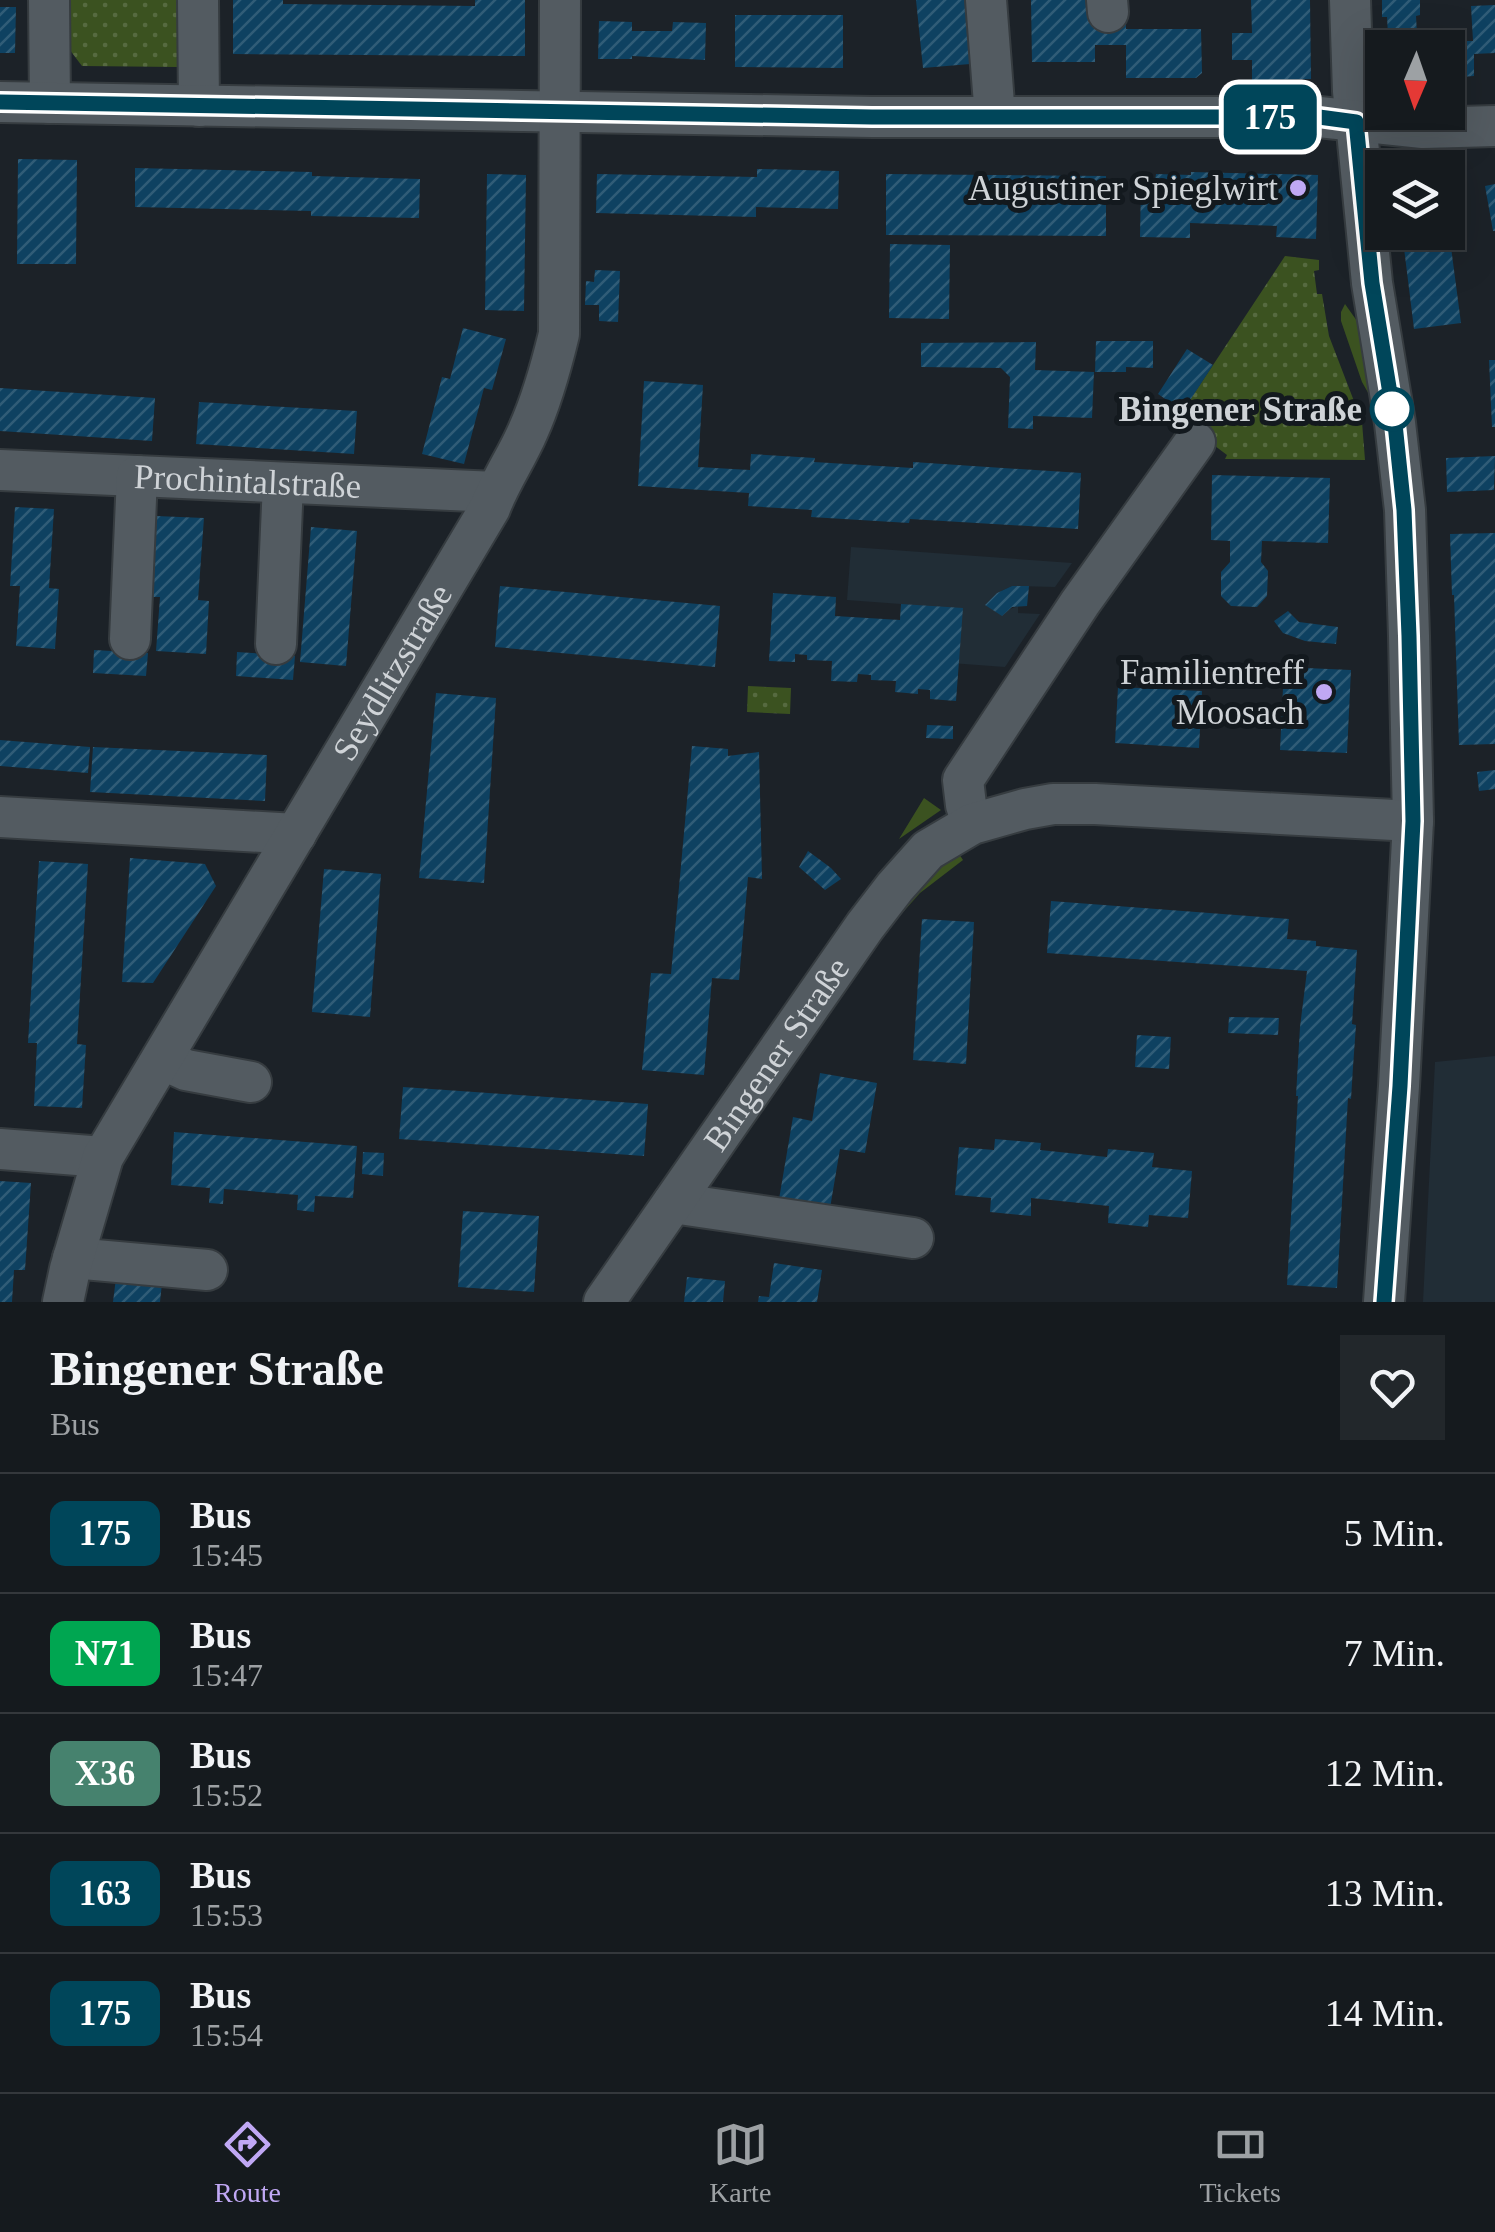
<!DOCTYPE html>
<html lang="de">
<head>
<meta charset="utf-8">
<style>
  body { margin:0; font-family:"Times New Roman",serif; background:#22272b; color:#f1f3f6; height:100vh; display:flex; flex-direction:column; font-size:38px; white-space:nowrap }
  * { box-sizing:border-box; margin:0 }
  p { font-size:32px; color:#9da1a4 }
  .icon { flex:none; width:55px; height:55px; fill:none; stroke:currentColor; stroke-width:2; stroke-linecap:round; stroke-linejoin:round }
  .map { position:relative; height:1302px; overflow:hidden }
  .drawer { display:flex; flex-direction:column; background:#151a1e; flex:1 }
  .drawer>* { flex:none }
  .badge { padding:0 20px; border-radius:15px; font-size:35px; line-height:65px }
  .needle { width:65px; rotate:182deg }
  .tools { position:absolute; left:1365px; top:30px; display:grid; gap:20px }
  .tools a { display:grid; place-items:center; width:100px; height:100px; border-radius:0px; background:#151a1e; box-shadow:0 10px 40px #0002,0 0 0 2px #34383c; font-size:50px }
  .map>.badge { position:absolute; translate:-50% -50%; box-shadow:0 0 0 5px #fff }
  .round { display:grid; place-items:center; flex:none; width:105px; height:105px; border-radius:0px; background:#22272b }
  .head { display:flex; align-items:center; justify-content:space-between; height:170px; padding:0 50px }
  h1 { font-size:48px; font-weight:700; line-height:75px }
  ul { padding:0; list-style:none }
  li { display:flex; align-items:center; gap:30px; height:120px; padding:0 50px; border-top:2px solid #34383c }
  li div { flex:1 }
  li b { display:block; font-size:38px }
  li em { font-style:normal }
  li .badge { min-width:110px; font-weight:700; text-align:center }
  .tab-bar { display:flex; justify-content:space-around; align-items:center; height:140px; border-top:2px solid #34383c; background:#151a1e; font-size:28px; color:#9da1a4 }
  .tab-bar a { display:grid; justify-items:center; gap:5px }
  .tab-bar .selected { color:#c0a8f4 }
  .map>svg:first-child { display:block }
  .built { fill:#212d36 }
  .green { fill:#3b5220 }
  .park { fill:url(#park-dots) }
  .building { fill:url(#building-hatch) }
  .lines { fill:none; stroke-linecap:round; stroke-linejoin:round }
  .minor-casing { stroke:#363c40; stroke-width:44 }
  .minor { stroke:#535b61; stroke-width:40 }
  .line-casing { stroke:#fff; stroke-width:22 }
  .line { stroke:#00465a; stroke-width:15 }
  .poi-dot { fill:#c0a8f4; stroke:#13191e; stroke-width:4 }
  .stop-dot { fill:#fff; stroke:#00465a; stroke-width:5 }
  .labels { text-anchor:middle; stroke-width:10; stroke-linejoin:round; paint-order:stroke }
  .poi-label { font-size:35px; fill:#cfd3d7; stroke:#13191e; text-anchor:end }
  .stop-label { font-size:35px; font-weight:bold; fill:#cfd3d7; stroke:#13191e; text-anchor:end }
  .street-label { font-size:35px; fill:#cfd3d7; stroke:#13191e }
</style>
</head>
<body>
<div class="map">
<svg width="1495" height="1302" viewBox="0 0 1495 1302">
  <defs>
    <pattern id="park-dots" width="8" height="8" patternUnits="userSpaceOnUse" patternTransform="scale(2.5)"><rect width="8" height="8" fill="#3b5220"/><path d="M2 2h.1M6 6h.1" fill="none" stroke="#566a40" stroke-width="1.8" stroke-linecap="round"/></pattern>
    <pattern id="building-hatch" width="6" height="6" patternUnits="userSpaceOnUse" patternTransform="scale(2.5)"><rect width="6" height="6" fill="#0e4161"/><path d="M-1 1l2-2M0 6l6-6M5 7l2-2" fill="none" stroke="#305c77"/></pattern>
  </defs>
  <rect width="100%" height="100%" fill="#1c2228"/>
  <path class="built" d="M851,547L1072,563L1055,587L1012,586L997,593L986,604L1005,611L1018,606V613L1040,614L1005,667L897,659L901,604L847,600Z
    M1495,1056V1302H1423L1435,1062Z"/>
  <path class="green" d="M1345,304L1362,328L1371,398L1362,382L1341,321V312Z
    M924,798L941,810L899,839Z
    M959,854L963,860L920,893L896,920L891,916L934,871Z"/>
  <path class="park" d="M65,0H188L189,56L178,67L82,66L66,45Z
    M1285,256L1319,260V270L1314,271L1317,294H1322L1329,336L1362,422L1365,460L1225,459L1227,455L1178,418Z
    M748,686L791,688L790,714L747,712Z"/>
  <path class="building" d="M233,0H283V4L475,6V0H525V56L233,54Z
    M916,0H965L970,64L923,68Z
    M1031,0H1098L1126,19V29H1201L1202,73L1196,78H1126V45H1095V62H1032Z
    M1251,0H1310L1311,79L1252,80V60H1232V33H1252Z
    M1382,0H1420V15L1416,16L1417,34L1388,35L1387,17H1382Z
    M1495,5V53L1474,54V76L1448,78V48H1386V41H1473L1471,6Z
    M0,7H16L15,53H0Z
    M735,15H843V68L735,67Z
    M599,21L632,22V31H672L673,22L706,23L705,60L632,56V59H598Z
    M18,159L77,160L76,264H17Z
    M135,168L312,172V176L420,179L419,218L311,216V211L135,207Z
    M757,169L839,171L838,209L756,207V217L596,213L597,174L757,177Z
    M1191,172L1318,175L1316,239L1276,237L1277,226L1190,223V238L1140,237L1141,180H1155L1156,174L1191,175Z
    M487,174L526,175L524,311L485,310Z
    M886,174L1106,176V236L886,235Z
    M1495,184V231H1493L1485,186Z
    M1402,232H1449L1461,323L1414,329Z
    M890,244L950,245L949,319L889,318Z
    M595,270L620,271L618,322L599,321V305H585L586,281L594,282Z
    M463,328L506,339L492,390L484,388L464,464L422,454L442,377L450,379Z
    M1096,341H1153V368L1126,367V372H1095Z
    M1036,342L1035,370L1094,372L1092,418L1033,416V429L1008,428L1010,377L1001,368L921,367V343Z
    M1187,349L1213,365L1183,411L1158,394Z
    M1489,360H1495V427H1492Z
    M644,381L703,385L698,467L750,470L751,454L815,458L814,462L913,468V462L1081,473L1078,529L910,519L909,523L811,517L812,510L748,506L749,493L638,486Z
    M0,388L155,398L152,441L0,431Z
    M199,402L357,411L354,454L196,444Z
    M1495,456L1494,490L1447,492L1446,458Z
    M1212,475L1330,478L1328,543L1262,541L1261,562L1268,571L1267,596L1257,607L1231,606L1221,596V572L1230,562V541L1211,540Z
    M15,507L54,509L49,588L59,589L55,649L16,646L20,586H10Z
    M156,516L204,518L198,600L209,601L206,654L156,651L160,597H150Z
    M311,527L357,531L346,666L300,662Z
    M1495,533V744L1459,745L1454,595H1452L1450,534Z
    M500,586L720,606L715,667L495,647Z
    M1012,586H1029L1027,606L1012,607L1002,616L985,605L997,593Z
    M773,593L836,597L835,616L900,620L901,604L963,608L956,701L930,699V690L918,689V694L895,692L896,681L871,680V675L858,674L857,682L831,681L832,661L807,660V655L795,654V662L769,661Z
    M1288,611L1299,622L1338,627L1336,644L1305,641L1283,633L1274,621Z
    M94,650L148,653L146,676L93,673Z
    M237,652L295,656L293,680L236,676Z
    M1284,667L1351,670L1347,753L1280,750Z
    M1118,687L1202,691L1199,748L1115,743Z
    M436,693L496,698L484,883L419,878Z
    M927,725L953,726V739L926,738Z
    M0,740L90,747L88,773L0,766Z
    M692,746L728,749V756L759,752L762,879L748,877L739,980L712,978L704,1075L642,1070L651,973L671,974Z
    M93,747L267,755L265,801L90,792Z
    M1495,770V789L1479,791L1477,772Z
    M808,851L831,868L841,879L825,890L799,867Z
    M130,858L205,864L216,886L153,983L122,982Z
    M39,861L88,864L77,1044L86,1045L82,1108L34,1106L37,1043H28Z
    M324,869L381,874L370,1017L312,1012Z
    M1051,901L1289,919L1287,939L1316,941V946L1357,950L1352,1024L1356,1025L1353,1067L1351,1099L1348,1098L1337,1288L1287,1285L1298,1096H1296L1300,1027L1307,971L1047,953Z
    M922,919L974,922L966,1064L913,1060Z
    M1229,1017L1279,1018L1278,1035L1228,1033Z
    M1137,1035L1171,1037L1169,1069L1135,1067Z
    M820,1073L877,1083L865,1153L840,1149L828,1220L777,1211L793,1117L812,1121Z
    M403,1087L648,1104L644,1156L399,1139Z
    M174,1132L357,1146L353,1198L315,1196L314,1212L297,1210L298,1195L224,1189L223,1204L209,1203L210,1188L171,1185Z
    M995,1139L1041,1143L1040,1150L1107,1157L1108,1149L1154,1153L1152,1167L1192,1171L1188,1218L1149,1215L1148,1227L1108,1223L1109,1206L1031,1198V1216L990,1212L991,1198L955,1195L959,1147L994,1150Z
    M363,1152L384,1153L383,1176L362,1174Z
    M0,1181L31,1183L25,1270H14L12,1302H0Z
    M463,1211L539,1216L534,1292L458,1287Z
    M774,1263L822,1270L817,1302H758L759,1296L769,1297Z
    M687,1277L725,1281L723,1302H684Z
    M116,1278L162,1283L160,1302H113Z"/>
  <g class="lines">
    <defs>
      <g id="minor">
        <path d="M49,0L50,103"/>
        <path d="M198,0L199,106"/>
        <path d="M986,0L995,117"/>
        <path d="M1107,0L1108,12"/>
        <path d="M1350,0L1353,91L1372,283L1395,423L1405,510L1409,636L1413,821L1399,1086L1384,1302"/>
        <path d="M0,102L872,117H1319L1423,128L1495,126"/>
        <path id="s1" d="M0,470L496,492"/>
        <path d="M130,639L137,476"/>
        <path d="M276,644L283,483"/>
        <path d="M0,817L296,834"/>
        <path d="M972,824L966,805L963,780L1080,603L1195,442"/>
        <path d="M162,1059L186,1070L251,1082"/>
        <path d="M0,1149L103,1157"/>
        <path d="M673,1203L913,1238"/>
        <path d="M73,1258L207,1270"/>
        <path id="s2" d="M63,1302L70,1269L103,1157L490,508C500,481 517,457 528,431C542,400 551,367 559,334L560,0"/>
        <path id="s3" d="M604,1302L865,926L895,887L928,850L972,824L1025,809L1053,804H1095L1413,821"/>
      </g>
    </defs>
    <use href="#minor" class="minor-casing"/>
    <use href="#minor" class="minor"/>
  </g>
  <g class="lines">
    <defs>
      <path id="line" d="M0,102L872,117H1319L1356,122L1372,283L1395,424L1404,510L1409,636L1413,821L1400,1086L1384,1302"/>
    </defs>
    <use href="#line" class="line-casing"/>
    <use href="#line" class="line"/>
  </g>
  <g class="poi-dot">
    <circle cx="1298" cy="188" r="10"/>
    <circle cx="1324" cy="692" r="10"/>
  </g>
  <circle class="stop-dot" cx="1392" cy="409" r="20"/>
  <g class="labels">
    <g class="poi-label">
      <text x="1278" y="200">Augustiner Spieglwirt</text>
      <text x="1304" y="684">Familientreff<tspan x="1304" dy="40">Moosach</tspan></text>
    </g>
    <g class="stop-label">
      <text x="1362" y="421">Bingener Straße</text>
    </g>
    <g class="street-label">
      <text dy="12" stroke="none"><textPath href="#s1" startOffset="248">Prochintalstraße</textPath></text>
      <text dy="12" stroke="none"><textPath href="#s2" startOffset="715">Seydlitzstraße</textPath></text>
      <text dy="12" stroke="none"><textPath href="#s3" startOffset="302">Bingener Straße</textPath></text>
    </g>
  </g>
</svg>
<div class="tools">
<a><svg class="needle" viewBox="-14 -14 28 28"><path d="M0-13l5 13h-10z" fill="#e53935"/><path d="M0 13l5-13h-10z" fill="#9da1a4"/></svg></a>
<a><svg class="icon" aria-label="layers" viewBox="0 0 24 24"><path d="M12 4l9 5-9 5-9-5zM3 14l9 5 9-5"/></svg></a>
</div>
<b class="badge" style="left:1270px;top:117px;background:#00465a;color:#fff">175</b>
</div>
<section class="drawer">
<div class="head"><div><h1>Bingener Straße</h1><p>Bus</p></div><a class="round"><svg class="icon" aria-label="heart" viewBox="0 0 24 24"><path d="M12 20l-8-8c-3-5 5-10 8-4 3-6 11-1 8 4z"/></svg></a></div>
<ul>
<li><span class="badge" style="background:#00465a;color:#fff">175</span><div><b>Bus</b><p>15:45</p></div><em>5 Min.</em></li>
<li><span class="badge" style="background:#00a651;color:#fff">N71</span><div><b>Bus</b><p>15:47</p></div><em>7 Min.</em></li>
<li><span class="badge" style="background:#46826e;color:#fff">X36</span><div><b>Bus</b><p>15:52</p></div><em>12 Min.</em></li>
<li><span class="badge" style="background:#00465a;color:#fff">163</span><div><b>Bus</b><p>15:53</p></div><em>13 Min.</em></li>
<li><span class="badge" style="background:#00465a;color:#fff">175</span><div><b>Bus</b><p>15:54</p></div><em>14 Min.</em></li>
</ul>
</section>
<nav class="tab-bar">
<a class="selected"><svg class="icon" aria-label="directions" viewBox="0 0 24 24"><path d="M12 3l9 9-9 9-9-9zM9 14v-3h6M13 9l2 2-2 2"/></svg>Route</a>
<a><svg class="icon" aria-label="map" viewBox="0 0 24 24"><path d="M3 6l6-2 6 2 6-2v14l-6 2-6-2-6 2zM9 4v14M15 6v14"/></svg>Karte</a>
<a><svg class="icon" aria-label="tickets" viewBox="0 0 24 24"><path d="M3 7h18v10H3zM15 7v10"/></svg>Tickets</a>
</nav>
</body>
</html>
